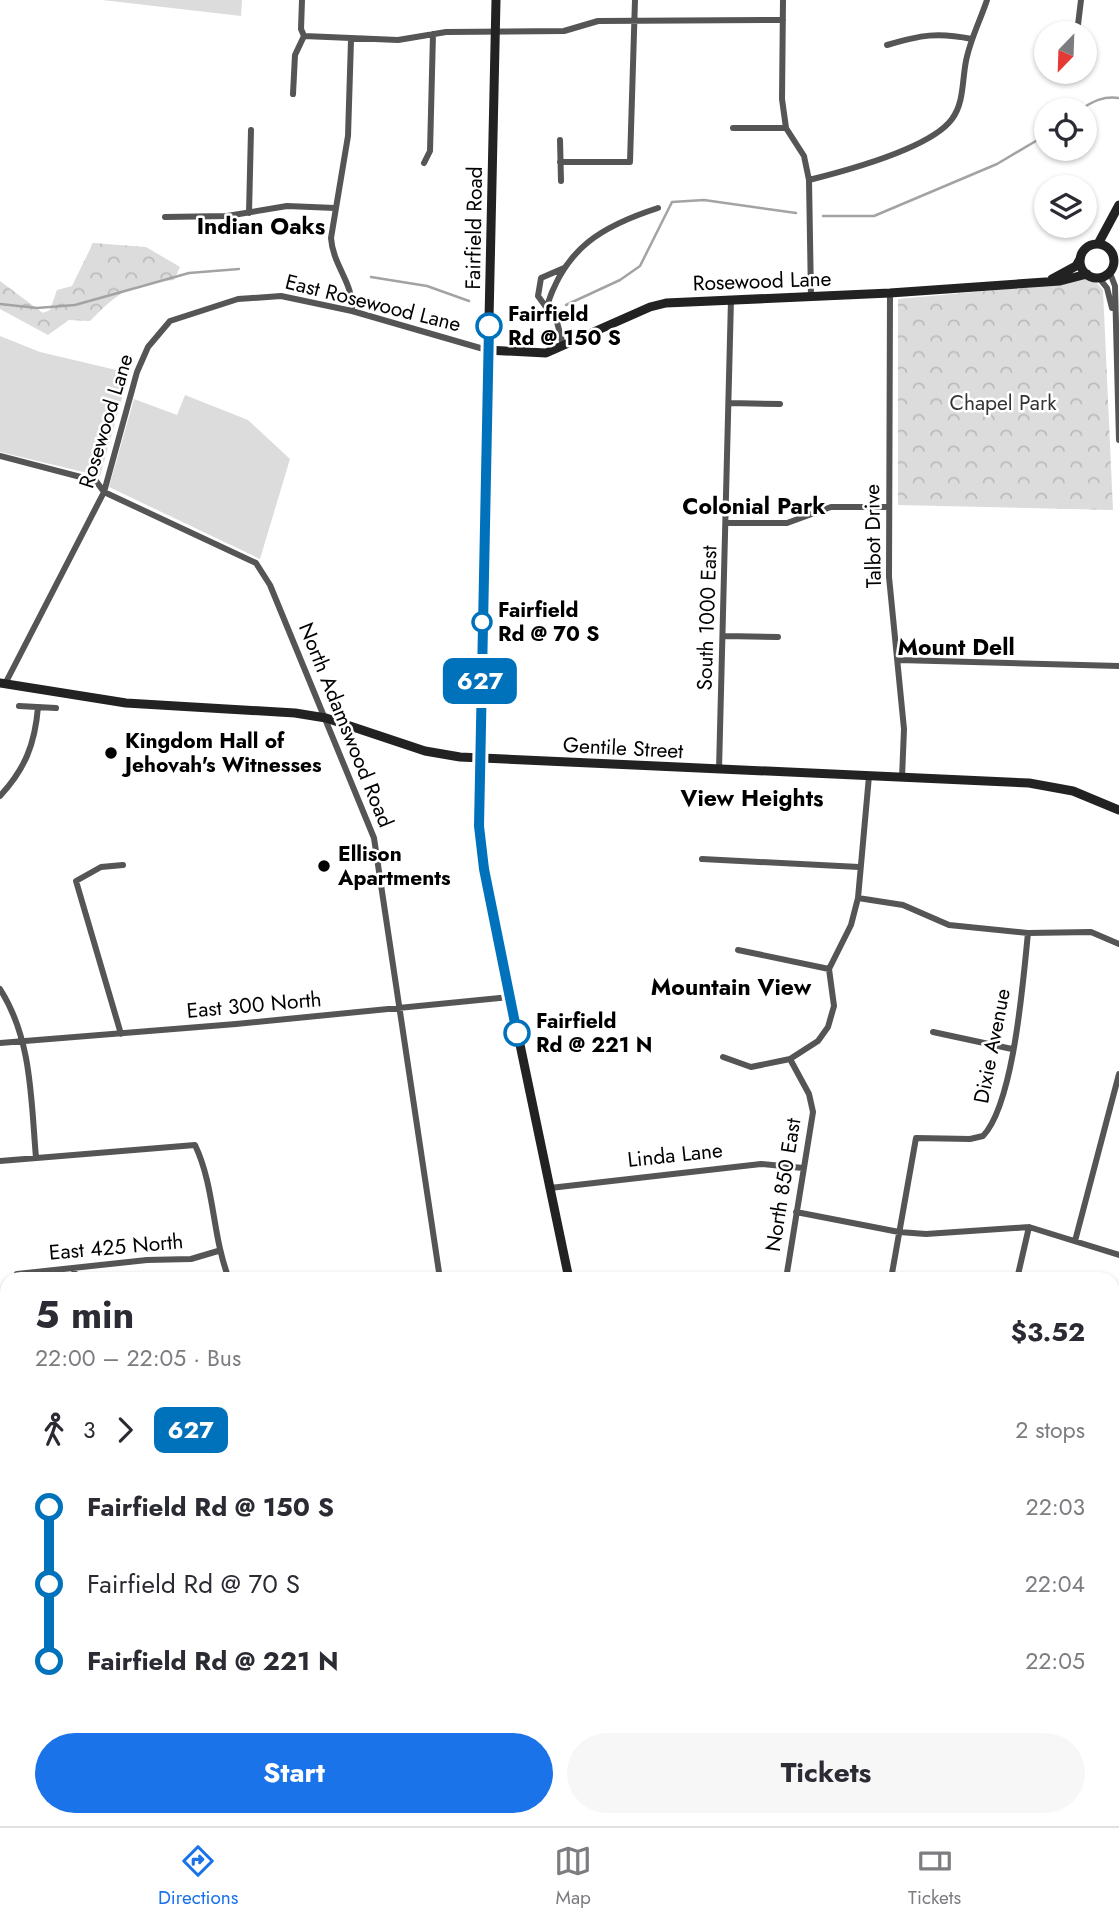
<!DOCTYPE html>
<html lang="en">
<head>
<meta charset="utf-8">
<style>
  body { margin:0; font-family:Jost,sans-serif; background:#f7f7f7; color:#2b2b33; height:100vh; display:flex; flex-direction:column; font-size:26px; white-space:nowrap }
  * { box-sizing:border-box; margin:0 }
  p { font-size:23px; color:#7c7c81 }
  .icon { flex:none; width:38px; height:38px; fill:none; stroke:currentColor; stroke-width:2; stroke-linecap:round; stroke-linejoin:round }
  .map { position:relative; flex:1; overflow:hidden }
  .side { position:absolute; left:0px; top:1272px; width:1120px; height:555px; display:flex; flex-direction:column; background:#fff; border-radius:21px 21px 0 0; box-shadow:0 2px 5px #0004 }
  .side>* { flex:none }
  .badge { padding:0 14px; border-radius:10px; font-size:24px; line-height:46px }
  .needle { width:46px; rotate:203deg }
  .controls { position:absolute; left:1034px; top:21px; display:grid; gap:14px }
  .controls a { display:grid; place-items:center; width:63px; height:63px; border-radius:50%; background:#fff; box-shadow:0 2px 5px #0004; font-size:35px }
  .map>.badge { position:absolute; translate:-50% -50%; box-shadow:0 0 0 4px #fff }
  .legs { display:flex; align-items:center; gap:10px; height:77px; padding:0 35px; font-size:23px }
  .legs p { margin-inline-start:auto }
  .summary { display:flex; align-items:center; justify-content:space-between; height:119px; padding:0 35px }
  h1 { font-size:38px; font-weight:700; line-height:52px }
  .button { display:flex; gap:14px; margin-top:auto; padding:14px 35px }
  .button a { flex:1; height:80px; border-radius:42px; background:#1a73e8; color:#fff; font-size:28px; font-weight:700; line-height:80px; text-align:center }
  .button a+a { background:#f7f7f7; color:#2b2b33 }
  ul { padding:0 35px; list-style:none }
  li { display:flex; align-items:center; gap:24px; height:77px; font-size:26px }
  li i { display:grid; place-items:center; width:10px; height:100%; margin:0 9px; background:currentColor }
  li i::after { content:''; width:18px; height:18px; margin:-9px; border:5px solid; border-radius:50%; background:#fff }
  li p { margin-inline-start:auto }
  li:first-child i { background:linear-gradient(#0000 50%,currentColor 0) }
  li:last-child i { background:linear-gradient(currentColor 50%,#0000 0) }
  .tab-bar { display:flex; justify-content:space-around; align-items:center; height:98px; border-top:2px solid #e1e1e2; background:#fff; font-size:19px; color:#7c7c81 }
  .tab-bar a { display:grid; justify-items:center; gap:4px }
  .tab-bar .current { color:#1a73e8 }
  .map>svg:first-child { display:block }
  .green { fill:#dcdcdc }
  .forest { fill:url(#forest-crowns) }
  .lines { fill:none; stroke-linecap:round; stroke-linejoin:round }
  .stream { stroke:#a3a3a3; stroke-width:2.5 }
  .street { stroke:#555; stroke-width:6 }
  .secondary { stroke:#222; stroke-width:9 }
  .line-1-casing { stroke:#fff; stroke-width:16 }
  .line-1 { stroke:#0072bc; stroke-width:10 }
  .stop-1-dot { fill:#fff; stroke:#0072bc; stroke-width:3.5 }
  .poi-dot { fill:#000; stroke:#fff; stroke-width:2.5 }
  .labels { text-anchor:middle; stroke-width:5; stroke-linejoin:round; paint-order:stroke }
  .street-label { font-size:21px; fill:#000; stroke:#fff }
  .stop-label { font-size:21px; font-weight:bold; fill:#000; stroke:#fff; text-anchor:start }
  .park-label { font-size:21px; fill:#333; stroke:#fff }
  .poi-label { font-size:21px; font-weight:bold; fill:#000; stroke:#fff; text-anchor:start }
  .neighbourhood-label { font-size:23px; font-weight:bold; fill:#000; stroke:#fff }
</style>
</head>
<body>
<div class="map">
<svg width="1119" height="1826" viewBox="0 0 1119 1826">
  <defs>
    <pattern id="forest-crowns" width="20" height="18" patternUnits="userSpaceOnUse" patternTransform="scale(1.75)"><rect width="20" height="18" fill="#dcdcdc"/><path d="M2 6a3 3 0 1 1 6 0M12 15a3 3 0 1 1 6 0" fill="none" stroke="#bbb"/></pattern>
  </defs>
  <rect width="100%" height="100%" fill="#fff"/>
  <path class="green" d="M102,0H242L241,16Z
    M0,336L40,352L129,373L100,476L0,452Z
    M185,395L248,420L290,459L260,559L109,487L134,399L177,415Z"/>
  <path class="forest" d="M93,243L146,247L180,267L174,280C130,284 121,290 90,321L69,320L48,335L0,309V281L43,313L50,310L57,290L72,286Z
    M1086,276L1094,279L1103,290L1113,510L898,505V299L1060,284Z"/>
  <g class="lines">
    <path class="stream" d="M1080,110C1093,101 1103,96 1119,98
      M823,216H874L997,164L1046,135
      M371,277L427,286L469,301
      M0,304L37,308L75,305L189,273L239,269
      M566,305L620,280L640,266L672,202L704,200L796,213
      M0,1632L7,1631"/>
    <path class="street" d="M302,0L301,29L304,36
      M783,0L782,99L786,128L804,156L809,180L811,297
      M1077,33L1081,0
      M304,36L398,40L446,32L564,31L598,21L783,20
      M351,40L348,136L331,238C333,266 354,283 352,311
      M887,45C921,35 937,32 972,39
      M1066,75V72
      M293,94L295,55L304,36
      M733,128H786
      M560,140L561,181
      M560,162H630L635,0
      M424,163L430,151L433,34
      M809,180C845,171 930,149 952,119C964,103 962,81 966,61C970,40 980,21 987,0
      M249,213L251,130
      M165,217L227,216L287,206L335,208
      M1110,273L1115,286L1119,440
      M1099,278L1107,288L1112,308
      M890,293L889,577L904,729L902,778
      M547,306C565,248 602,226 658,208
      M563,345L557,322L538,296L541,278L564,268
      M729,403L780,404
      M0,456L96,481L104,492L256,563L270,585L374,838L440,1279
      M727,523H787L831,507H889
      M725,636L778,637
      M899,660L1119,666
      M5,684L104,492L137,372L148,347L170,321L238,299L281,296L352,311L487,350
      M19,706L56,708
      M719,770L731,299
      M0,796C25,769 35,744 38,707
      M702,859L859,867
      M858,898L903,905L949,925L1028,933L1091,932L1119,944
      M738,950L829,969
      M0,989C32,1039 31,1100 36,1158
      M933,1032L1012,1049
      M121,1034L76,881L101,867L123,865
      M0,1043L236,1024L510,997
      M723,1057L751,1067L790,1059L818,1041L828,1027L834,1006L829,969L851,925L858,898L869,776
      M0,1161L195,1145C215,1187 212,1236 229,1279
      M550,1188L761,1164L803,1168
      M796,1212L899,1232L926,1234L1029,1227L1119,1255
      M1075,1241L1119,1074
      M74,1268L75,1279
      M17,1274L147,1260L191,1259L218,1251
      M786,1279L813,1112L809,1094L790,1059
      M891,1279L916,1138L970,1139L983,1136C1014,1103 1023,981 1028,933
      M1017,1279L1029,1227
      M0,1387L7,1386
      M0,1576L7,1577
      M1113,1617H1119
      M0,1746L7,1743
      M64,1824L66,1820
      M171,1826L174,1820
      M276,1826L279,1820
      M382,1826L384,1820
      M668,1826L670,1820
      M864,1826L867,1820
      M990,1826L993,1820"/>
    <path class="secondary" d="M496,0L478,821L485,877L569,1279
      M1080 261a17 17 0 1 1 34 0a17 17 0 1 1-34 0Z
      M1098,244L1119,205
      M1052,279L1076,266L1080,259
      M487,350L546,353L650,307L666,303L890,293L1060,281L1087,274
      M0,683L126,703L295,713L326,718L425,751L460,757L1029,783L1073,791L1119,810
      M1113,1722H1119
      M554,1826L557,1820"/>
  </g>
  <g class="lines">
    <defs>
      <path id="line-1" d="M489,326L479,826L484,869L517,1033"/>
    </defs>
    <use href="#line-1" class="line-1-casing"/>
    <use href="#line-1" class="line-1"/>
  </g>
  <g class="stop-1-dot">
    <circle cx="489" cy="326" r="12"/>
    <circle cx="482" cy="622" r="9"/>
    <circle cx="517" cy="1033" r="12"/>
  </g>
  <g class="poi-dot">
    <circle cx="111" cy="753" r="7"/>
    <circle cx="324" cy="866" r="7"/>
  </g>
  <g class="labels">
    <g class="street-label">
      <text transform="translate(474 228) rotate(-89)" y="7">Fairfield Road</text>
      <text transform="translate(762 281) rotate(-2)" y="7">Rosewood Lane</text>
      <text transform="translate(373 303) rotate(14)" y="7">East Rosewood Lane</text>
      <text transform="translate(106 421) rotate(-73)" y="7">Rosewood Lane</text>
      <text transform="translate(873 536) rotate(-91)" y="7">Talbot Drive</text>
      <text transform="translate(707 618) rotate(-88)" y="7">South 1000 East</text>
      <text transform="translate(346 725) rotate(68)" y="7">North Adamswood Road</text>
      <text transform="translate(623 748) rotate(3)" y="7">Gentile Street</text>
      <text transform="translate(254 1005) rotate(-5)" y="7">East 300 North</text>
      <text transform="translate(992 1046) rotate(-79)" y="7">Dixie Avenue</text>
      <text transform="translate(675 1155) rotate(-6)" y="7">Linda Lane</text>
      <text transform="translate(783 1185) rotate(-81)" y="7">North 850 East</text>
      <text transform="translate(116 1247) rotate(-5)" y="7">East 425 North</text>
    </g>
    <g class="stop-label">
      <text x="508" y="321">Fairfield<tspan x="508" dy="24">Rd @ 150 S</tspan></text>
      <text x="498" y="617">Fairfield<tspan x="498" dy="24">Rd @ 70 S</tspan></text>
      <text x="536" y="1028">Fairfield<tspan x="536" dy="24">Rd @ 221 N</tspan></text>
    </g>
    <g class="park-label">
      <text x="1003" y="410">Chapel Park</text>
    </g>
    <g class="poi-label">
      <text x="125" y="748">Kingdom Hall of<tspan x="125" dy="24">Jehovah's Witnesses</tspan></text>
      <text x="338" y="861">Ellison<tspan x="338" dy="24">Apartments</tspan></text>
    </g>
    <g class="neighbourhood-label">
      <text x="261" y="234">Indian Oaks</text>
      <text x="754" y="514">Colonial Park</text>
      <text x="956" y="655">Mount Dell</text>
      <text x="752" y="806">View Heights</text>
      <text x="731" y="995">Mountain View</text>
    </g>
  </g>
</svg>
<div class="controls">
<a><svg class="needle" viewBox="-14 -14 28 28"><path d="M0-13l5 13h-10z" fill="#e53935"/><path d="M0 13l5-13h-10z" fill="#7c7c81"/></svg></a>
<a><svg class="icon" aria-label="locate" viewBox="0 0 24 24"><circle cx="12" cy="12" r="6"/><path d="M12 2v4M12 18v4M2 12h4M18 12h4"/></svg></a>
<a><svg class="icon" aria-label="layers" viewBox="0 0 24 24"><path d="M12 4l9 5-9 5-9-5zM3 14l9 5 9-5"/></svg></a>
</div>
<b class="badge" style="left:480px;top:681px;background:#0072bc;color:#fff">627</b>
<section class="side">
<div class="summary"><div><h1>5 min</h1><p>22:00 – 22:05 · Bus</p></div><b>$3.52</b></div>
<div class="legs"><svg class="icon" aria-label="walk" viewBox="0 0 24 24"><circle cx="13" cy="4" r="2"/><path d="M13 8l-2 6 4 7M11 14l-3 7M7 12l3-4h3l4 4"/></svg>3<svg class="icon" aria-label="forward" viewBox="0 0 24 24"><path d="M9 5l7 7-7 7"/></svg><b class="badge" style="background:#0072bc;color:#fff">627</b><p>2 stops</p></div>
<ul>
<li><i style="color:#0072bc"></i><b>Fairfield Rd @ 150 S</b><p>22:03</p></li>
<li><i style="color:#0072bc"></i><span>Fairfield Rd @ 70 S</span><p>22:04</p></li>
<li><i style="color:#0072bc"></i><b>Fairfield Rd @ 221 N</b><p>22:05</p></li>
</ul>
<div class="button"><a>Start</a><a>Tickets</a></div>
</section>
</div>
<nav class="tab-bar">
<a class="current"><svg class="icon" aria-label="directions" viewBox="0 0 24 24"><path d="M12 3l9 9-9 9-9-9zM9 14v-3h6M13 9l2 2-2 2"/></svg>Directions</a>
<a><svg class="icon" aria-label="map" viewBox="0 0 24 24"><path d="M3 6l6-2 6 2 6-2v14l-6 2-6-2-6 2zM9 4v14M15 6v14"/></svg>Map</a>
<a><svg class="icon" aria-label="tickets" viewBox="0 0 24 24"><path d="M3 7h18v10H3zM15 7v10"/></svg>Tickets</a>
</nav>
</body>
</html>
